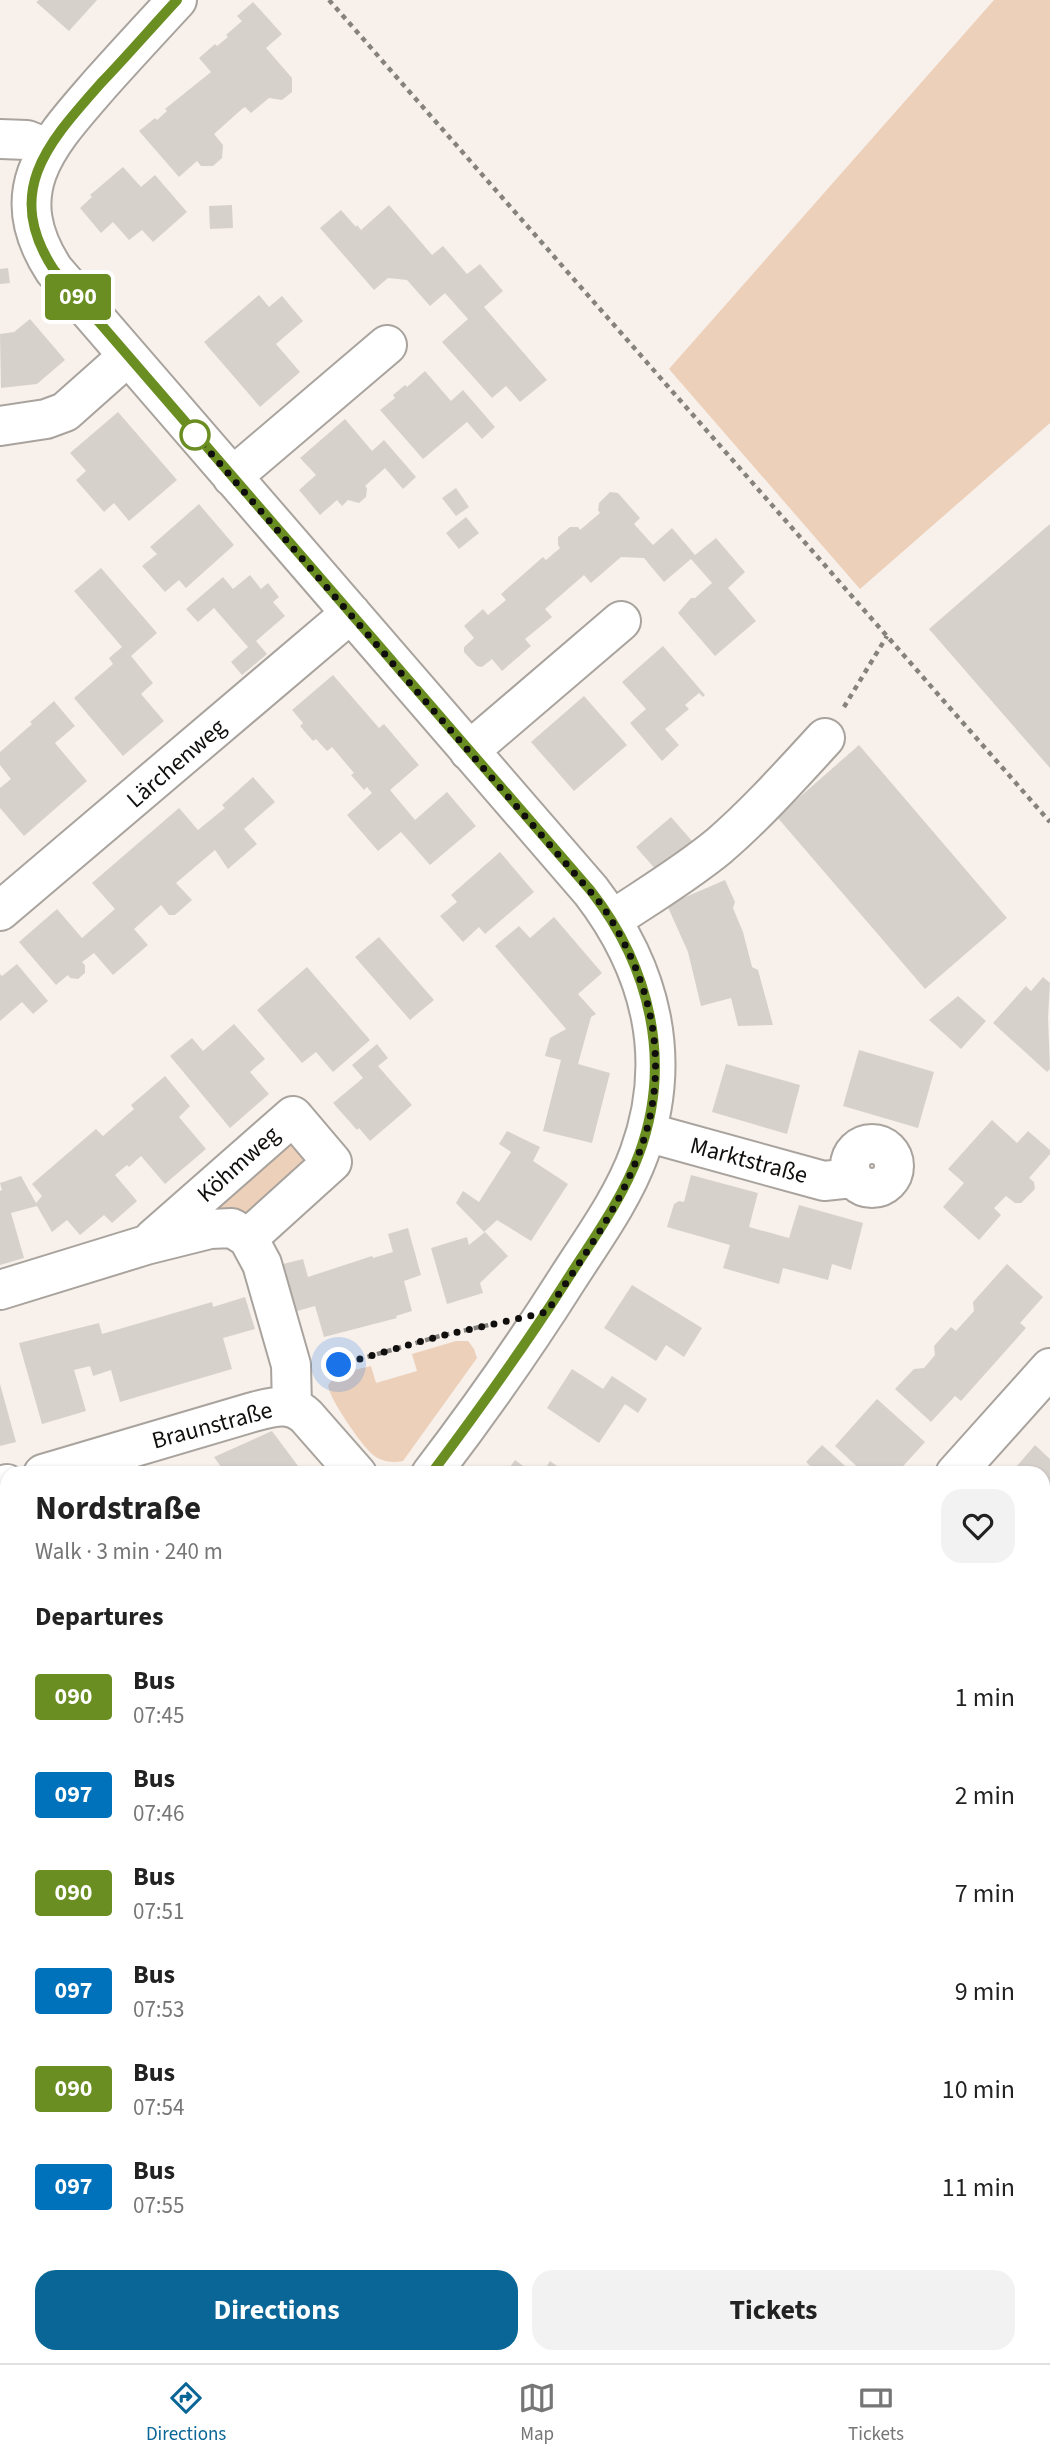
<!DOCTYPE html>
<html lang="en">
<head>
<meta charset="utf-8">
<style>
  body { margin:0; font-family:"Source Sans 3",sans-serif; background:#f2f2f2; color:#222; height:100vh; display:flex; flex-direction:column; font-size:26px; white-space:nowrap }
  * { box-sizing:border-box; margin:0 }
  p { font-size:23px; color:#767676 }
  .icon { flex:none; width:38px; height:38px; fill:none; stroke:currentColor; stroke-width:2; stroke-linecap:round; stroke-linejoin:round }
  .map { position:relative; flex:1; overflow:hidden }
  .drawer { position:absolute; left:0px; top:1466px; width:1050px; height:898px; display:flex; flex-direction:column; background:#fff; border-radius:21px 21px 0 0; box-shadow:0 2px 5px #0004 }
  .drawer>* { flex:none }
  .badge { padding:0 14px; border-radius:5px; font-size:24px; line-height:46px }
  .you { position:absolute; width:35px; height:35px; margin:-18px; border:5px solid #fff; border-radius:50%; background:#1a73e8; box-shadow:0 0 0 10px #1a73e833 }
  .map>.badge { position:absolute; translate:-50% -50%; box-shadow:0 0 0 4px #fff }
  h2 { padding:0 35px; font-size:26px; line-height:63px }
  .round { display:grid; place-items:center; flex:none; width:74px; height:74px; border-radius:21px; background:#f2f2f2 }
  .headline { display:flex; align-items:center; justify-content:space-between; height:119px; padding:0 35px }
  h1 { font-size:33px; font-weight:700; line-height:52px }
  .action { display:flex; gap:14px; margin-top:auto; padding:14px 35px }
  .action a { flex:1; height:80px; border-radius:21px; background:#096696; color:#fff; font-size:28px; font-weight:700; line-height:80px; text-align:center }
  .action a+a { background:#f2f2f2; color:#222 }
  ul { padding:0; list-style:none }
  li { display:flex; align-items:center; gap:21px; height:98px; padding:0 35px }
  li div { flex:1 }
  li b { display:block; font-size:26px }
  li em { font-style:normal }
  li .badge { min-width:77px; font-weight:700; text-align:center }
  .tab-bar { display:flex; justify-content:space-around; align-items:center; height:98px; border-top:2px solid #e0e0e0; background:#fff; font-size:19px; color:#767676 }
  .tab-bar a { display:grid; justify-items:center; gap:4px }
  .tab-bar .current { color:#096696 }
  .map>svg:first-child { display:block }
  .green { fill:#edd0b9 }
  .building { fill:#d7d1cc }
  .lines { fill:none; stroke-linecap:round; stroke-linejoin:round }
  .minor-casing { stroke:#a9a39e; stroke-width:42 }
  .path { stroke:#86827e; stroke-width:4.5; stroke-dasharray:5 5; stroke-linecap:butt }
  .minor { stroke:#fff; stroke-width:38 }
  .line-casing { stroke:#fff; stroke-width:16 }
  .line { stroke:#6b8e23; stroke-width:10 }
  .walk { stroke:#110f0d; stroke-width:7; stroke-dasharray:0 12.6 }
  .stop-dot { fill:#fff; stroke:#6b8e23; stroke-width:3.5 }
  .labels { text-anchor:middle; stroke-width:6; stroke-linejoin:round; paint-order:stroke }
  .street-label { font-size:24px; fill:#110f0d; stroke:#fff }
</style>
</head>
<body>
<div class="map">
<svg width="1050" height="2363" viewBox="0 0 1050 2363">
  <rect width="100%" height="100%" fill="#f7f0eb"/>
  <path class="green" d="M994,0H1050V423L860,589L669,369Z
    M286,1137L313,1155L244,1219L196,1213Z
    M456,1341H468L474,1349L477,1358L403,1461C393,1463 381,1462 372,1454C360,1443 331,1401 328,1386C336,1371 357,1370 371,1366L376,1383L417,1371L412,1354Z"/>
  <path class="building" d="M39,0H97L69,31L36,2Z
    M253,2L282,34L266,48L292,78V92L282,100L269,98L251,113L245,107L242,109L214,134L223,145L222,158L213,166H201L197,161L179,177L139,131L155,118L157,120L167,111L165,109L211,72L199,58L215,44L217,46L228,37L226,35L242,21L237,16Z
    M123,167L141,187L155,175L187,212L153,242L142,230L129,240L113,222L101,233L80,208L92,197L90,195Z
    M232,205L233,228L210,229L209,206Z
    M389,205L432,255L443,246L467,274L480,264L503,291L484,307L547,380L520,402L506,386L492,398L442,342L468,319L445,293L430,306L407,280L388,278L374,290L320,228L341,210L356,227L357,225L361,230Z
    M8,268L10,283L0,284V269Z
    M259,295L269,307L282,296L303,321L276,344L300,372L260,407L204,342Z
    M30,319L65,360L37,384L1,388L0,334L14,332Z
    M425,371L451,401L463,390L495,427L482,439L467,422L423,459L380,410L395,398L393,395L405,385L407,387Z
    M118,412L177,480L129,521L114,503L104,512L76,480L86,471L70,453Z
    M345,419L372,451L384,440L416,477L403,489L385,468L365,486L367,488L366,497L359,503L348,500L342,506L337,500L320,515L299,490L316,475L300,458Z
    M456,488L469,507L456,516L442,498Z
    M610,492L618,493L640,518L634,524L653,545L672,528L695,555L716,538L745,572L728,588L756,621L715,656L678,613L691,598H695L712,583L691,559L664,582L644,558L621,557L591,583L584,575L545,609L552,617L525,639L531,646L502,671L492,659L482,667L477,666L464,652V647L474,638L464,626L483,609L488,615L506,600L501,594L543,557L546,560L560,548L558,545V537L570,527H578L580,530L600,513L598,510L599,503Z
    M199,504L234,545L186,588L179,580L165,592L142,566L157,554L150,547Z
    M466,517L479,533L459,549L446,533Z
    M1050,524V768L929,629Z
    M101,568L157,633L131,656L153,683L141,694L164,721L123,756L74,698L113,664L109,658L122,647L74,591Z
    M250,575L261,589L268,583L279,597L273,602L285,616L256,641L267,654L242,675L231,662L248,647L214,608L198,622L186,609L223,577L233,589Z
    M663,646L705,695L703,697L699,693L685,705L689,709L665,729L679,745L662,761L630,723L646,709L622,682Z
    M333,675L379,728L384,724L419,765L390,790L415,820L447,792L476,826L430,865L401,832L378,851L347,815L372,793L367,787L364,790L351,775L354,773L332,747L327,751L316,739L313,741L300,726L303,723L292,710Z
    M584,696L627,745L574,791L531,742Z
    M54,701L75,726L55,743L87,781L24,836L0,808V788L11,779L0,765V752L32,724L30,722Z
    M859,745L1007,918L925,989L777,817Z
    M253,777L275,802L244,829L257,844L228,869L215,850L176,883L192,900L175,915H169L161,905L134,929L148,945L113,975L94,953L82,962L85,965V973L78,979L70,978L68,975L56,985L19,942L57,909L82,938L115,909L92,883L179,808L198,830L225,808L222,805Z
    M671,817L692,841L657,871L636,847Z
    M500,852L534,892L485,934L479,927L463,942L440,916L457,902L451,895Z
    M725,880L735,902L733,908L743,932L752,967L758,970L773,1025L738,1026L731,998L701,1006L688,952L667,905Z
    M554,917L602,973L578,994L596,1014L591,1017L578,1064L610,1073L592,1143L543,1131L561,1060L545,1056L550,1038L566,1029L495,946L519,926L530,938Z
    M379,937L434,1000L410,1020L355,957Z
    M17,964L48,1001L33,1014L22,1002L0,1021V974L2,976Z
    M307,967L370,1040L333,1072L316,1052L302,1063L257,1010Z
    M1043,977L1050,983L1048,1018L1050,1069L1047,1072L993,1023L1026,986L1031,991Z
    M958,996L986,1021L961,1049L929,1020Z
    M234,1024L265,1059L250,1072L269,1094L230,1128L170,1056L192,1038L203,1051Z
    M377,1044L388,1058L378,1066L412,1105L370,1141L359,1128L357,1130L333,1103L363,1078L352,1065Z
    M859,1050L934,1072L918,1128L843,1106Z
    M726,1064L800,1085L787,1134L712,1112Z
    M165,1076L190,1106L179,1117L206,1149L165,1184L141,1156L129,1167L127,1165L115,1175L137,1201L112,1223L104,1215L80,1235L67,1220L52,1232L37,1206L11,1213L24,1258L0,1265V1191L2,1190L0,1183L21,1176L36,1203L42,1196L32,1184L96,1129L103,1136L134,1109L131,1105Z
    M992,1120L1017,1143L1028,1131L1050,1150V1154L1029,1178L1034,1182L1035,1189L1021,1203H1015L1006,1196L994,1208L1001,1215L979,1240L943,1207L964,1183L948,1169Z
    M507,1131L540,1147L533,1161L568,1184L531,1241L497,1220L484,1232L456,1203L463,1191L479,1202L511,1152L499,1144Z
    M691,1175L758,1193L749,1227L789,1238L799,1205L863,1223L851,1270L832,1264L828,1280L783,1268L779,1284L723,1268L730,1245L667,1227L674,1204L679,1201L684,1202Z
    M408,1228L421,1275L404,1281L412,1311L396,1316L397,1318L324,1337L315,1306L297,1311L283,1264L303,1259L308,1277L372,1256L373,1258L393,1252L388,1234Z
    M485,1232L508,1256L480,1283L483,1293L447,1304L431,1248L467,1237L469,1245Z
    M1007,1264L1043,1297L1020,1323L1026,1328L961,1401L955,1396L931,1422L895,1389L914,1369L924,1368L935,1355L934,1346L951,1327L956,1331L974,1311L973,1302Z
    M632,1285L702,1328L684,1357L666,1345L656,1361L604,1328Z
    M245,1297L255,1329L223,1338L232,1369L120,1402L111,1370L93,1376L90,1366L74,1370L86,1411L42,1424L19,1343L99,1323L102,1334L212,1302L213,1307Z
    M572,1369L603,1389L612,1376L647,1399L638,1413L625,1404L599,1443L547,1408Z
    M0,1384L16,1442L0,1446Z
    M877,1399L925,1442L896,1474H865L835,1446Z
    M272,1431L304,1474H226L214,1457Z
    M822,1445L854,1474H819L806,1462Z
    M1035,1445L1050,1459V1509L1046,1513L1043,1511V1474H1010Z
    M515,1460L534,1474H505Z
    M550,1461L568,1474H542Z
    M1043,1519L1050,1526V1547L1043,1541Z
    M7,1550V1622L0,1625V1554Z
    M7,1681V1732L0,1735V1684Z
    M1048,1698L1050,1757L1043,1765V1705Z
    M4,1755L7,1756V1792L0,1789V1764Z
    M7,1898V2015L0,2011V1912Z
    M1050,1941V2054L1043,2050V1954Z
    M1043,2071L1050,2074V2113L1043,2110Z
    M7,2246V2357H13L10,2363H0V2260Z
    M24,2357H44L42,2363H35Z
    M203,2357H283L279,2363H199Z
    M435,2357H535L531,2363H431Z
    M906,2357H956L954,2363H904Z"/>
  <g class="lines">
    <defs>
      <path id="minor" d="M177,0C151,28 126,55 101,83C49,143 2,190 54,270L591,891C651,969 674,1059 639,1154C623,1198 593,1239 568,1278C525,1346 480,1410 431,1474
        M0,139L27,140L47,148
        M0,426L46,419L65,412L128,356
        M232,477L387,345
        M469,751L621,621
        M0,911L351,613
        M612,920C648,896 685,874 719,846C757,813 791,775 825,738
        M646,1132L824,1181L852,1178
        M850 1166a22 22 0 1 1 44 0a22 22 0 1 1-44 0Z
        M153,1239L293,1116L332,1162L248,1238
        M0,1290L146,1245L210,1229L232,1228L248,1238L262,1264L291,1365L292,1407
        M43,1474L253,1412C272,1407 290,1401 306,1416L357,1474
        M955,1474L1050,1368
        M0,1486L7,1484
        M0,1822L7,1825
        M1043,1873L1050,1864
        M0,2165L7,2151
        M847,2357V2363
        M330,2363L335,2357"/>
    </defs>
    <use href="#minor" class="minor-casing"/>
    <path class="path" d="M329,0L1050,822
      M844,707L887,636
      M329,1368L440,1336L493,1324"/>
    <use href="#minor" class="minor"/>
  </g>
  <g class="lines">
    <defs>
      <path id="line" d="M177,0C151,28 127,56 101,83C49,142 2,191 54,270L591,891C650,967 673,1062 639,1154C622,1200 591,1242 565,1283C523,1349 478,1411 431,1474"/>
    </defs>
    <use href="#line" class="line-casing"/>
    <use href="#line" class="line"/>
    <path class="walk" d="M195,435L601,904C653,981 673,1067 638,1156C617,1212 579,1262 547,1312L440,1336L339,1365"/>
  </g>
  <circle class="stop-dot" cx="195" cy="435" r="14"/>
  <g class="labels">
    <g class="street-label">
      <text transform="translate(176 763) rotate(-41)" y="8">Lärchenweg</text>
      <text transform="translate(749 1160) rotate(15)" y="8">Marktstraße</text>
      <text transform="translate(238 1164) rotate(-42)" y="8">Köhmweg</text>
      <text transform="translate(212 1425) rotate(-15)" y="8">Braunstraße</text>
    </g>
  </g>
</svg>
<div class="you" style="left:339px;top:1365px"></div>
<b class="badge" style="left:78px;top:297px;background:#6b8e23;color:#fff">090</b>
<section class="drawer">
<div class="headline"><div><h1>Nordstraße</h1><p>Walk · 3 min · 240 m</p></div><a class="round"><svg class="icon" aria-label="heart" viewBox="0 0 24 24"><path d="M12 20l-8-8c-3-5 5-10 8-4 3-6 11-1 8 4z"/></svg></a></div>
<h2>Departures</h2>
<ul>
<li><span class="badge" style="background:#6b8e23;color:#fff">090</span><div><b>Bus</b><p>07:45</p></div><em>1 min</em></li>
<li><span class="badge" style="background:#0072bc;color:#fff">097</span><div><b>Bus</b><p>07:46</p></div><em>2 min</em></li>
<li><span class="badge" style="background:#6b8e23;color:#fff">090</span><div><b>Bus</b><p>07:51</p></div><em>7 min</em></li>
<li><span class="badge" style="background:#0072bc;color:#fff">097</span><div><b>Bus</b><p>07:53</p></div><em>9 min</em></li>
<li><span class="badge" style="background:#6b8e23;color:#fff">090</span><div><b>Bus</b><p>07:54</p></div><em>10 min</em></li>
<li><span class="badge" style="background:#0072bc;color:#fff">097</span><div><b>Bus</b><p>07:55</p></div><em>11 min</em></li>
</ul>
<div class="action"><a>Directions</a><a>Tickets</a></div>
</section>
</div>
<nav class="tab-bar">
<a class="current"><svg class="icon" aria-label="directions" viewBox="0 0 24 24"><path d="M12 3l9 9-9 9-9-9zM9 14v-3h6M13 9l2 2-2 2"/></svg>Directions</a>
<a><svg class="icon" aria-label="map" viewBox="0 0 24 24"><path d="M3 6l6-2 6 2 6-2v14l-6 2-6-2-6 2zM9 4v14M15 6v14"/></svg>Map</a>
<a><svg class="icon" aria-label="tickets" viewBox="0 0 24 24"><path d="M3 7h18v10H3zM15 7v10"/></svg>Tickets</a>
</nav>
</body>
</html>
